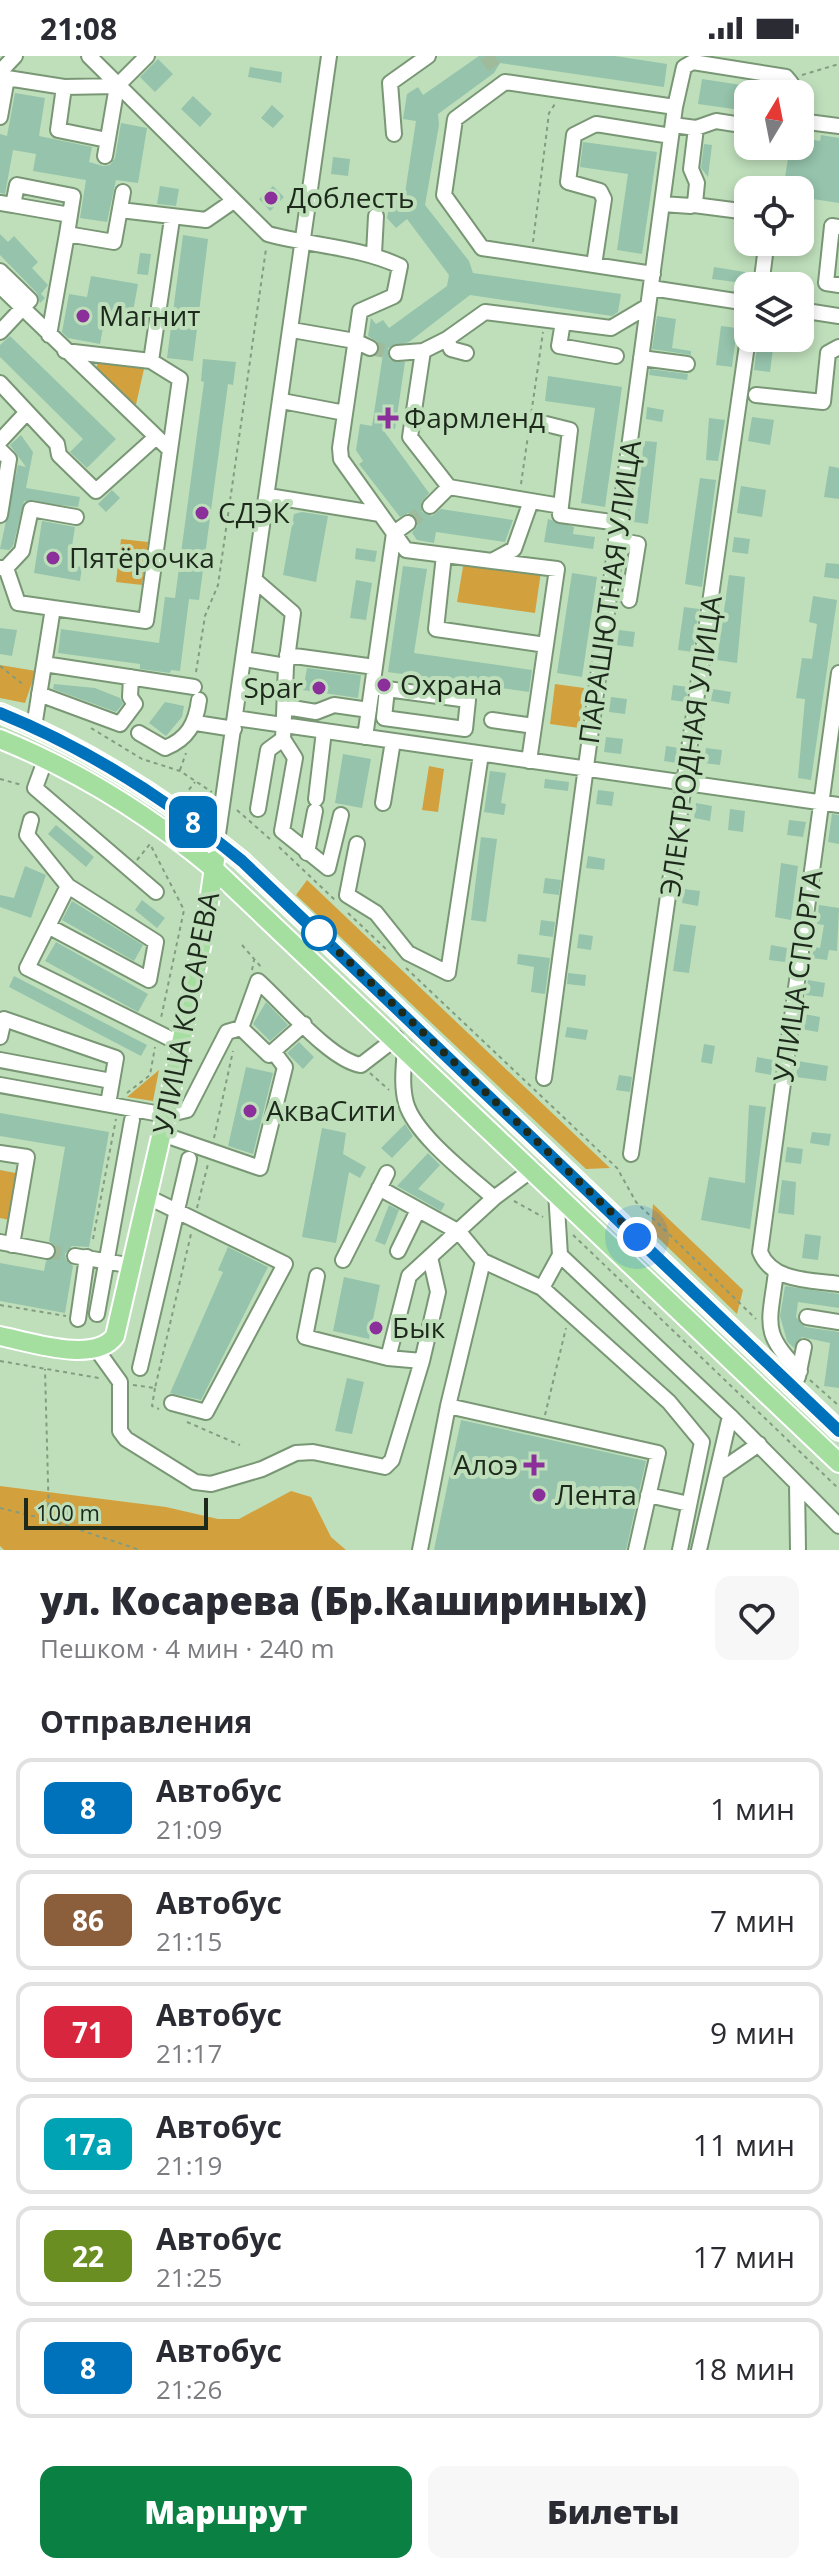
<!DOCTYPE html>
<html lang="ru">
<head>
<meta charset="utf-8">
<style>
  body { margin:0; font-family:"Open Sans",sans-serif; background:#f7f7f7; color:#2b2b33; height:100vh; display:flex; flex-direction:column; font-size:30px; white-space:nowrap }
  * { box-sizing:border-box; margin:0 }
  p { font-size:26px; color:#7c7c81 }
  .icon { flex:none; width:44px; height:44px; fill:none; stroke:currentColor; stroke-width:2; stroke-linecap:round; stroke-linejoin:round }
  .map { position:relative; height:1494px; overflow:hidden }
  .drawer { display:flex; flex-direction:column; background:#fff; flex:1 }
  .drawer>* { flex:none }
  .badge { padding:0 16px; border-radius:12px; font-size:28px; line-height:52px }
  .needle { width:52px; rotate:10deg }
  .buttons { position:absolute; left:734px; top:24px; display:grid; gap:16px }
  .buttons a { display:grid; place-items:center; width:80px; height:80px; border-radius:16px; background:#fff; box-shadow:0 4px 12px #0003; font-size:40px }
  .scale { position:absolute; left:24px; bottom:20px; width:184px; box-sizing:border-box; padding-left:8px; border:4px solid #1d291b; border-top:0; font-size:22px; line-height:28px; white-space:nowrap; color:#1d291b; -webkit-text-stroke:6px #bfdfbb; paint-order:stroke }
  .you { position:absolute; width:40px; height:40px; margin:-20px; border:6px solid #fff; border-radius:50%; background:#1a73e8; box-shadow:0 0 0 12px #1a73e833 }
  .map>.badge { position:absolute; translate:-50% -50%; box-shadow:0 0 0 4px #fff }
  h2 { padding:0 40px; font-size:30px; line-height:72px }
  .round { display:grid; place-items:center; flex:none; width:84px; height:84px; border-radius:16px; background:#f7f7f7 }
  .summary { display:flex; align-items:center; justify-content:space-between; height:136px; padding:0 40px }
  h1 { font-size:38px; font-weight:800; line-height:60px }
  .primary-button { display:flex; gap:16px; margin-top:auto; padding:16px 40px }
  .primary-button a { flex:1; height:92px; border-radius:16px; background:#0b8043; color:#fff; font-size:32px; font-weight:800; line-height:92px; text-align:center }
  .primary-button a+a { background:#f7f7f7; color:#2b2b33 }
  ul { padding:0; list-style:none }
  li { display:flex; align-items:center; gap:24px; height:100px; margin:0 16px 12px; padding:0 24px; border:4px solid #e1e1e2; border-radius:16px }
  li div { flex:1 }
  li b { display:block; font-size:30px }
  li em { font-style:normal }
  li .badge { min-width:88px; font-weight:700; text-align:center }
  .status { display:flex; justify-content:space-between; align-items:center; height:56px; padding:0 40px; background:#fff; direction:ltr }
  .status svg { height:22px; fill:currentColor }
  .map>svg:first-child { display:block }
  .green { fill:#d2a13e }
  .building { fill:#95c3ab }
  .lines { fill:none; stroke-linecap:round; stroke-linejoin:round }
  .minor-tunnel { stroke:#9fbb9b; stroke-width:14; stroke-dasharray:14 7; stroke-linecap:butt }
  .minor-casing { stroke:#799775; stroke-width:18 }
  .major-casing { stroke:#fff; stroke-width:22 }
  .path { stroke:#839c80; stroke-width:2; stroke-dasharray:4 4; stroke-linecap:butt }
  .minor { stroke:#fff; stroke-width:14 }
  .major { stroke:#a5df9f; stroke-width:18 }
  .line-casing { stroke:#fff; stroke-width:18 }
  .line { stroke:#0072bc; stroke-width:12 }
  .walk { stroke:#1d291b; stroke-width:8; stroke-dasharray:0 14.4 }
  .poi-dot { fill:#8b2f9a; stroke:#bfdfbb; stroke-width:3 }
  .stop-dot { fill:#fff; stroke:#0072bc; stroke-width:4 }
  .labels { text-anchor:middle; stroke-width:8; stroke-linejoin:round; paint-order:stroke }
  .poi-label { font-size:28px; fill:#1d291b; stroke:#bfdfbb; text-anchor:start }
  .street-label { font-size:28px; fill:#1d291b; stroke:#bfdfbb }
</style>
</head>
<body>
<div class="status"><b>21:08</b><svg viewBox="0 0 49 12"><path d="M0 12V9h3v3zM5 12V6h3v6zM10 12V3h3v9zM15 12V0h3v12zM26 1h20v11H26zM47 4h2v5h-2z"/></svg></div>
<div class="map">
<svg width="839" height="1494" viewBox="0 0 839 1494">
  <rect width="100%" height="100%" fill="#bfdfbb"/>
  <path class="green" d="M98,305L144,313L135,353L95,317Z
    M121,483L148,486L142,529L116,526Z
    M464,505L541,516L535,557L457,546Z
    M0,609L36,615L25,647L0,642Z
    M555,628L584,632L579,672L550,668Z
    M429,710L444,713L438,756L422,754Z
    M307,824L610,1112L586,1113L296,839Z
    M159,1014L153,1045L127,1041Z
    M0,1114L21,1118L14,1165L0,1162Z
    M653,1148L743,1234L737,1258L651,1175Z
    M0,1430L166,1451L218,1463H239L291,1435L311,1441L331,1481L346,1494H4L0,1490Z"/>
  <path class="building" d="M479,0H615L667,8L664,31L500,7L494,17L438,58L439,69L425,149L469,205L473,217L621,238L618,256L612,260L470,239L409,286L388,292L389,303L405,306L395,373L381,371L429,437L421,447L422,456L432,460L441,453L513,464L505,486L436,476L434,487L417,484L412,477L417,470L416,462L408,457L400,461L359,408L363,405L356,394L360,368L372,370L383,298H378V286L368,280L371,262L376,268L383,264L389,272L447,230L449,219L407,163L396,172L387,162L392,135L405,137L416,65L403,63L407,38L418,31L423,39Z
    M158,3L173,18L155,36L140,21Z
    M250,11L282,16L281,27L248,21Z
    M702,23L748,30V55L698,48Z
    M15,37L45,42L39,80L92,91L89,106L103,110L110,109L115,102L121,67L147,72L138,127L116,124L107,166L80,162L86,124L33,115L36,98L13,94L5,138L0,137V78L7,80Z
    M193,40L212,58L200,71L181,53Z
    M272,49L284,60L273,72L261,62Z
    M821,79L839,82V147L800,141V134H783L790,90H800V82L820,85Z
    M583,86L657,96L642,198L617,194L628,118L580,111Z
    M704,88L712,89L708,121L701,112Z
    M333,101L350,103L348,120L331,118Z
    M160,130L179,133L176,150L157,148Z
    M273,130L284,141L270,155L259,143Z
    M0,178L8,186L14,180L38,206L32,212L48,229L41,238L45,242L40,247L37,237L0,199Z
    M183,179L208,183L193,305L167,302Z
    M140,197L151,198L148,219L137,218Z
    M714,211L745,216L743,227L712,223Z
    M91,220L138,228L132,261L106,256L100,288L68,282L62,276L69,238L87,241Z
    M657,260L676,263L672,292L691,295V299L652,293Z
    M721,270L737,272L732,311L716,309Z
    M10,280L116,383L87,412L70,396L83,383L0,301V289Z
    M758,283L774,285L770,316L754,314Z
    M203,303L236,306L233,329L228,328L199,544L189,543L180,615L171,614L170,617L140,613V608L58,597L61,573L159,587L165,541L175,542L204,326L201,325Z
    M650,313L688,318L687,324L649,319Z
    M548,320L622,331L605,451L581,447L595,352L545,345Z
    M647,351L664,354L662,366L646,363Z
    M752,361L774,364L770,389L748,385Z
    M709,362L725,364L718,405L706,404Z
    M21,379L33,396L26,432L80,441L78,451L24,445L13,490L9,494L0,493L18,409L26,411L10,389Z
    M644,385L657,386L648,468L634,466Z
    M829,410L839,412V443L824,441Z
    M700,422L716,424L702,531L685,528Z
    M741,430L766,434L762,461L737,457Z
    M112,434L120,442L106,456L98,448Z
    M302,456L328,460L316,526L283,519L294,458Z
    M548,463L574,471L573,478L595,481L593,493L544,486Z
    M42,465L75,471L69,509L82,511L80,525L34,517Z
    M734,481L750,483L748,498L732,496Z
    M356,492L377,495L375,506L355,503Z
    M826,507L839,508V523L824,521Z
    M403,510L427,513L414,597L532,614L529,636L388,616Z
    M572,517L597,521L582,621L557,617Z
    M729,519L745,521L737,607L717,604Z
    M356,524L372,527L366,564L350,562Z
    M813,540L837,544L811,724L798,722L805,643L796,642L802,602L812,603L817,568L809,566Z
    M684,551L699,553L693,596L678,594Z
    M0,572L17,574L12,600L0,598Z
    M619,574L635,576L633,591L617,589Z
    M307,612L361,619L358,642L303,634Z
    M54,628L95,632L120,642L123,648L116,656L53,633Z
    M673,629L688,631L686,646L671,644Z
    M713,633L731,636L729,648L711,645Z
    M611,641L627,643L625,658L609,656Z
    M165,646L184,650L182,661L166,680L149,667Z
    M606,681L623,683L621,698L604,696Z
    M666,690L679,692L677,707L664,705Z
    M706,692L722,694L720,709L704,707Z
    M343,698L371,703L362,752L335,747Z
    M490,715L506,717L501,747L506,748L504,759L484,756Z
    M545,723L569,726L568,735L544,732Z
    M598,734L614,736L612,750L596,748Z
    M696,747L712,750L710,765L694,762Z
    M730,753L745,755L743,776L728,774Z
    M832,758L839,759V788L828,786Z
    M789,764L806,766L803,781L787,779Z
    M56,769L94,801L86,811L48,778Z
    M481,781L497,783L486,866L471,864Z
    M588,800L605,803L604,814L586,812Z
    M781,807L798,810L791,864L775,861Z
    M25,810L46,819L31,862L0,851V839L14,842Z
    M545,822L561,824L559,839L543,837Z
    M684,833L700,835L698,850L682,847Z
    M142,844L165,862L157,872L135,854Z
    M72,845L143,889L134,905L62,864Z
    M819,849L839,852L837,895L829,894L827,904L812,902L814,891L820,892L824,869L817,868Z
    M541,864L555,866L553,881L539,879Z
    M680,868L696,870L689,917L673,915Z
    M579,878L593,880L591,894L577,892Z
    M56,886L148,938L138,956L45,905Z
    M771,889L787,892L785,906L769,904Z
    M518,898L550,902L545,938L531,936L534,911L517,908Z
    M568,917L586,919L585,930L567,928Z
    M14,920L147,989L141,1000L9,931Z
    M808,924L825,927L823,941L806,939Z
    M266,946L288,969L270,985L253,968Z
    M804,958L820,961L818,976L801,973Z
    M567,971L588,974L586,984L565,981Z
    M299,986L314,1001L303,1013L287,997Z
    M704,988L715,990L712,1008L701,1006Z
    M757,1001L773,1004L771,1019L755,1016Z
    M798,1005L828,1010L826,1025L796,1021Z
    M246,1011L273,1017L253,1098L228,1090Z
    M619,1019L632,1021L630,1036L616,1034Z
    M749,1049L766,1051L750,1173L701,1164L709,1121L745,1127Z
    M0,1057L109,1076L89,1191L72,1190L65,1198L66,1204L73,1210L65,1257L0,1245V1207L44,1215L46,1205L57,1198L56,1191L49,1185L65,1091L0,1080Z
    M405,1068L413,1080L392,1102L381,1092Z
    M322,1072L346,1077L343,1098L366,1111L360,1122L349,1116L336,1187L302,1181Z
    M812,1076L831,1078L829,1090L810,1087Z
    M787,1091L803,1093L801,1108L785,1106Z
    M428,1097L440,1109L418,1133L445,1148L441,1155L397,1130Z
    M782,1124L796,1126L794,1159L778,1157Z
    M389,1149L399,1154L385,1189L375,1185Z
    M805,1178L821,1180L818,1204L802,1202Z
    M228,1191L268,1211L201,1344L170,1337L223,1216L218,1214Z
    M344,1221L380,1229L369,1283L333,1275Z
    M785,1230L839,1238V1252L798,1246L796,1261L805,1271L839,1276V1332L824,1330L830,1287L802,1281L794,1292L787,1285L780,1260Z
    M347,1322L364,1326L352,1378L335,1375Z
    M461,1364L646,1405L626,1494H434Z"/>
  <g class="lines">
    <path class="minor-tunnel" d="M486,0L496,14
      M370,292L397,297
      M408,467L430,450
      M47,1195L75,1200"/>
    <defs>
      <path id="minor" d="M89,0L268,178C312,190 359,191 400,210L394,240L360,255L340,392L341,403L406,494L492,505L514,493L531,445
        M0,16L15,0
        M117,30L147,0
        M64,31L58,74L107,84
        M0,61L7,22L64,31L117,30L105,100
        M800,65L839,70
        M673,69L696,72L716,65L748,70
        M394,78L390,27L428,0
        M0,147L13,149L17,129L73,140L67,178
        M662,148L691,150L695,147L697,127L691,113L696,72
        M13,149L70,159
        M694,149L748,156
        M120,154L206,164L232,146
        M839,171L832,170L826,227L839,229
        M374,198L376,160
        M594,209L604,143L600,135L568,126L574,79L596,68L671,80
        M0,215L30,244L0,276
        M653,218L482,192L444,139L455,63L505,26L675,51
        M0,230L169,393
        M761,230L766,191
        M651,232L748,247
        M800,254L839,260
        M563,266L559,290L616,300
        M292,274L355,285L370,292
        M49,279L67,178L114,186L123,136
        M447,283L451,293L466,297
        M65,295L151,305
        M397,297L423,295
        M641,302L687,308
        M0,327L57,388L59,399L96,435L155,382
        M756,339L823,346L828,297L839,291
        M282,345L345,357
        M546,368L570,374L561,450
        M0,385L27,356
        M0,394L9,403L0,459
        M268,440L380,458
        M430,450L449,431
        M619,467L560,459L561,450L449,431L410,381L423,295L447,283L485,256L611,272L648,250
        M616,484L638,488L629,544
        M444,499L436,573L546,589
        M492,505L557,513L529,705
        M0,512H6L18,547L53,552
        M6,512L22,495L31,453L76,461
        M256,525L293,557L286,610L283,683L295,702L282,775L328,812L341,759
        M287,599L375,611
        M244,603L286,610
        M44,608L194,631
        M839,617L760,1196C772,1226 811,1224 839,1228
        M372,631L468,644L465,673L384,662L387,633
        M39,638L120,668L135,648L130,641L131,621
        M286,651L316,656L334,649L369,654
        M235,662L839,749
        M492,664L534,670
        M196,667L234,673
        M34,671L53,552L146,565L180,323L151,305L172,163
        M139,677L165,692C188,683 196,667 199,644
        M365,681L394,477L408,467
        M46,702L35,732L156,836
        M316,743L324,675
        M383,747L393,685
        M258,753L268,694L283,683
        M31,764L27,779L68,830L27,912L181,988
        M217,785L329,0
        M357,788L347,839L376,857L408,897L448,917L481,698
        M307,797L315,755
        M48,870L149,924L156,886L68,830
        M304,968L269,999L241,972L258,925C282,946 331,1005 361,1009L396,982
        M0,981L4,963L116,1002L108,1048
        M405,991C404,1009 401,1029 406,1047C415,1079 468,1119 494,1142L533,1113
        M0,1004L111,1025
        M544,1022L675,51L684,11L693,6L786,21L791,27L790,38
        M0,1029L166,1059L187,1054L227,976L241,972
        M162,1078L260,1112L285,1011L273,995
        M0,1097L27,1101L12,1189
        M631,1098L748,282
        M379,1132L459,1176L483,1205L448,1350L420,1494
        M556,1136L560,1199L730,1360L839,1470
        M148,1141L285,1208L206,1356L172,1347
        M0,1186L47,1195
        M398,1195L418,1154
        M75,1200L133,1210
        M343,1204L387,1117
        M483,1205L542,1232L669,1346L702,1386L680,1494
        M776,1216C770,1266 760,1277 800,1315
        M317,1220L305,1281L388,1302L409,1220L494,1142
        M542,1232L560,1199
        M97,1258L132,1064
        M807,1261L839,1266
        M78,1263L87,1201
        M97,1294L120,1326V1375L126,1383L195,1426L211,1428L262,1413L296,1397L313,1396L385,1411L392,1404L422,1305
        M388,1302L422,1305L438,1236L430,1201
        M140,1312L189,1103
        M798,1321L804,1291
        M448,1350L658,1397L636,1494
        M717,1417L759,1388
        M797,1428L798,1494
        M648,1439L689,1448
        M699,1494L730,1360"/>
      <path id="major" d="M0,657C89,694 168,744 242,805L839,1375
        M0,683C79,715 149,759 214,813L839,1407
        M0,1280C30,1286 95,1308 115,1280L166,1059L206,867L215,804"/>
    </defs>
    <use href="#minor" class="minor-casing"/>
    <use href="#major" class="major-casing"/>
    <path class="path" d="M802,19L839,8
      M533,186L549,57L555,48
      M521,428L543,276
      M0,610L25,630
      M196,616L205,560L218,529L266,193
      M91,672L142,703L180,715L212,736
      M180,714L186,697
      M0,723L22,729
      M184,740L195,726
      M237,754L271,784
      M279,791L335,844
      M137,804L150,788L184,854L161,962
      M348,857L387,894
      M242,889L262,912
      M406,912L617,1112L636,1146L756,1263
      M252,914L254,904
      M370,1017L389,1034
      M127,1037L150,1019L155,991
      M214,1082L233,995
      M514,1145L543,1161
      M197,1152L208,1108
      M573,1179L839,1433
      M93,1183L116,1063
      M0,1249L66,1260
      M0,1305L99,1322
      M810,1324L839,1350
      M133,1329L155,1332L191,1178
      M155,1332L152,1350L159,1353
      M545,1359L566,1272
      M187,1366L240,1389
      M0,1452L49,1464L45,1313
      M50,1464L140,1494"/>
    <use href="#minor" class="minor"/>
    <use href="#major" class="major"/>
  </g>
  <g class="lines">
    <defs>
      <path id="line" d="M0,657C89,693 168,744 242,805L839,1375"/>
    </defs>
    <use href="#line" class="line-casing"/>
    <use href="#line" class="line"/>
    <path class="walk" d="M319,877L637,1181"/>
  </g>
  <g class="poi-dot">
    <circle cx="271" cy="142" r="8"/>
    <circle cx="83" cy="260" r="8"/>
    <path d="M384 350h8v8h8v8h-8v8h-8v-8h-8v-8h8z"/>
    <circle cx="202" cy="457" r="8"/>
    <circle cx="53" cy="502" r="8"/>
    <circle cx="384" cy="629" r="8"/>
    <circle cx="319" cy="632" r="8"/>
    <circle cx="250" cy="1055" r="8"/>
    <circle cx="376" cy="1272" r="8"/>
    <path d="M530 1397h8v8h8v8h-8v8h-8v-8h-8v-8h8z"/>
    <circle cx="539" cy="1439" r="8"/>
  </g>
  <circle class="stop-dot" cx="319" cy="877" r="16"/>
  <g class="labels">
    <g class="poi-label">
      <text x="287" y="152">Доблесть</text>
      <text x="99" y="270">Магнит</text>
      <text x="404" y="372">Фармленд</text>
      <text x="218" y="467">СДЭК</text>
      <text x="69" y="512">Пятёрочка</text>
      <text x="400" y="639">Охрана</text>
      <text x="303" y="642" text-anchor="end">Spar</text>
      <text x="266" y="1065">АкваСити</text>
      <text x="392" y="1282">Бык</text>
      <text x="518" y="1419" text-anchor="end">Алоэ</text>
      <text x="555" y="1449">Лента</text>
    </g>
    <g class="street-label">
      <text transform="translate(610 536) rotate(-82)" y="10">ПАРАШЮТНАЯ УЛИЦА</text>
      <text transform="translate(691 690) rotate(-82)" y="10">ЭЛЕКТРОДНАЯ УЛИЦА</text>
      <text transform="translate(798 920) rotate(-82)" y="10">УЛИЦА СПОРТА</text>
      <text transform="translate(186 957) rotate(-79)" y="10">УЛИЦА КОСАРЕВА</text>
    </g>
  </g>
</svg>
<div class="buttons">
<a><svg class="needle" viewBox="-14 -14 28 28"><path d="M0-13l5 13h-10z" fill="#e53935"/><path d="M0 13l5-13h-10z" fill="#7c7c81"/></svg></a>
<a><svg class="icon" aria-label="locate" viewBox="0 0 24 24"><circle cx="12" cy="12" r="6"/><path d="M12 2v4M12 18v4M2 12h4M18 12h4"/></svg></a>
<a><svg class="icon" aria-label="layers" viewBox="0 0 24 24"><path d="M12 4l9 5-9 5-9-5zM3 14l9 5 9-5"/></svg></a>
</div>
<div class="scale">100 m</div>
<div class="you" style="left:637px;top:1181px"></div>
<b class="badge" style="left:193px;top:766px;background:#0072bc;color:#fff">8</b>
</div>
<section class="drawer">
<div class="summary"><div><h1>ул. Косарева (Бр.Кашириных)</h1><p>Пешком · 4 мин · 240 m</p></div><a class="round"><svg class="icon" aria-label="heart" viewBox="0 0 24 24"><path d="M12 20l-8-8c-3-5 5-10 8-4 3-6 11-1 8 4z"/></svg></a></div>
<h2>Отправления</h2>
<ul>
<li><span class="badge" style="background:#0072bc;color:#fff">8</span><div><b>Автобус</b><p>21:09</p></div><em>1 мин</em></li>
<li><span class="badge" style="background:#8b5e3c;color:#fff">86</span><div><b>Автобус</b><p>21:15</p></div><em>7 мин</em></li>
<li><span class="badge" style="background:#d7263d;color:#fff">71</span><div><b>Автобус</b><p>21:17</p></div><em>9 мин</em></li>
<li><span class="badge" style="background:#00a3b4;color:#fff">17a</span><div><b>Автобус</b><p>21:19</p></div><em>11 мин</em></li>
<li><span class="badge" style="background:#6b8e23;color:#fff">22</span><div><b>Автобус</b><p>21:25</p></div><em>17 мин</em></li>
<li><span class="badge" style="background:#0072bc;color:#fff">8</span><div><b>Автобус</b><p>21:26</p></div><em>18 мин</em></li>
</ul>
<div class="primary-button"><a>Маршрут</a><a>Билеты</a></div>
</section>
</body>
</html>
